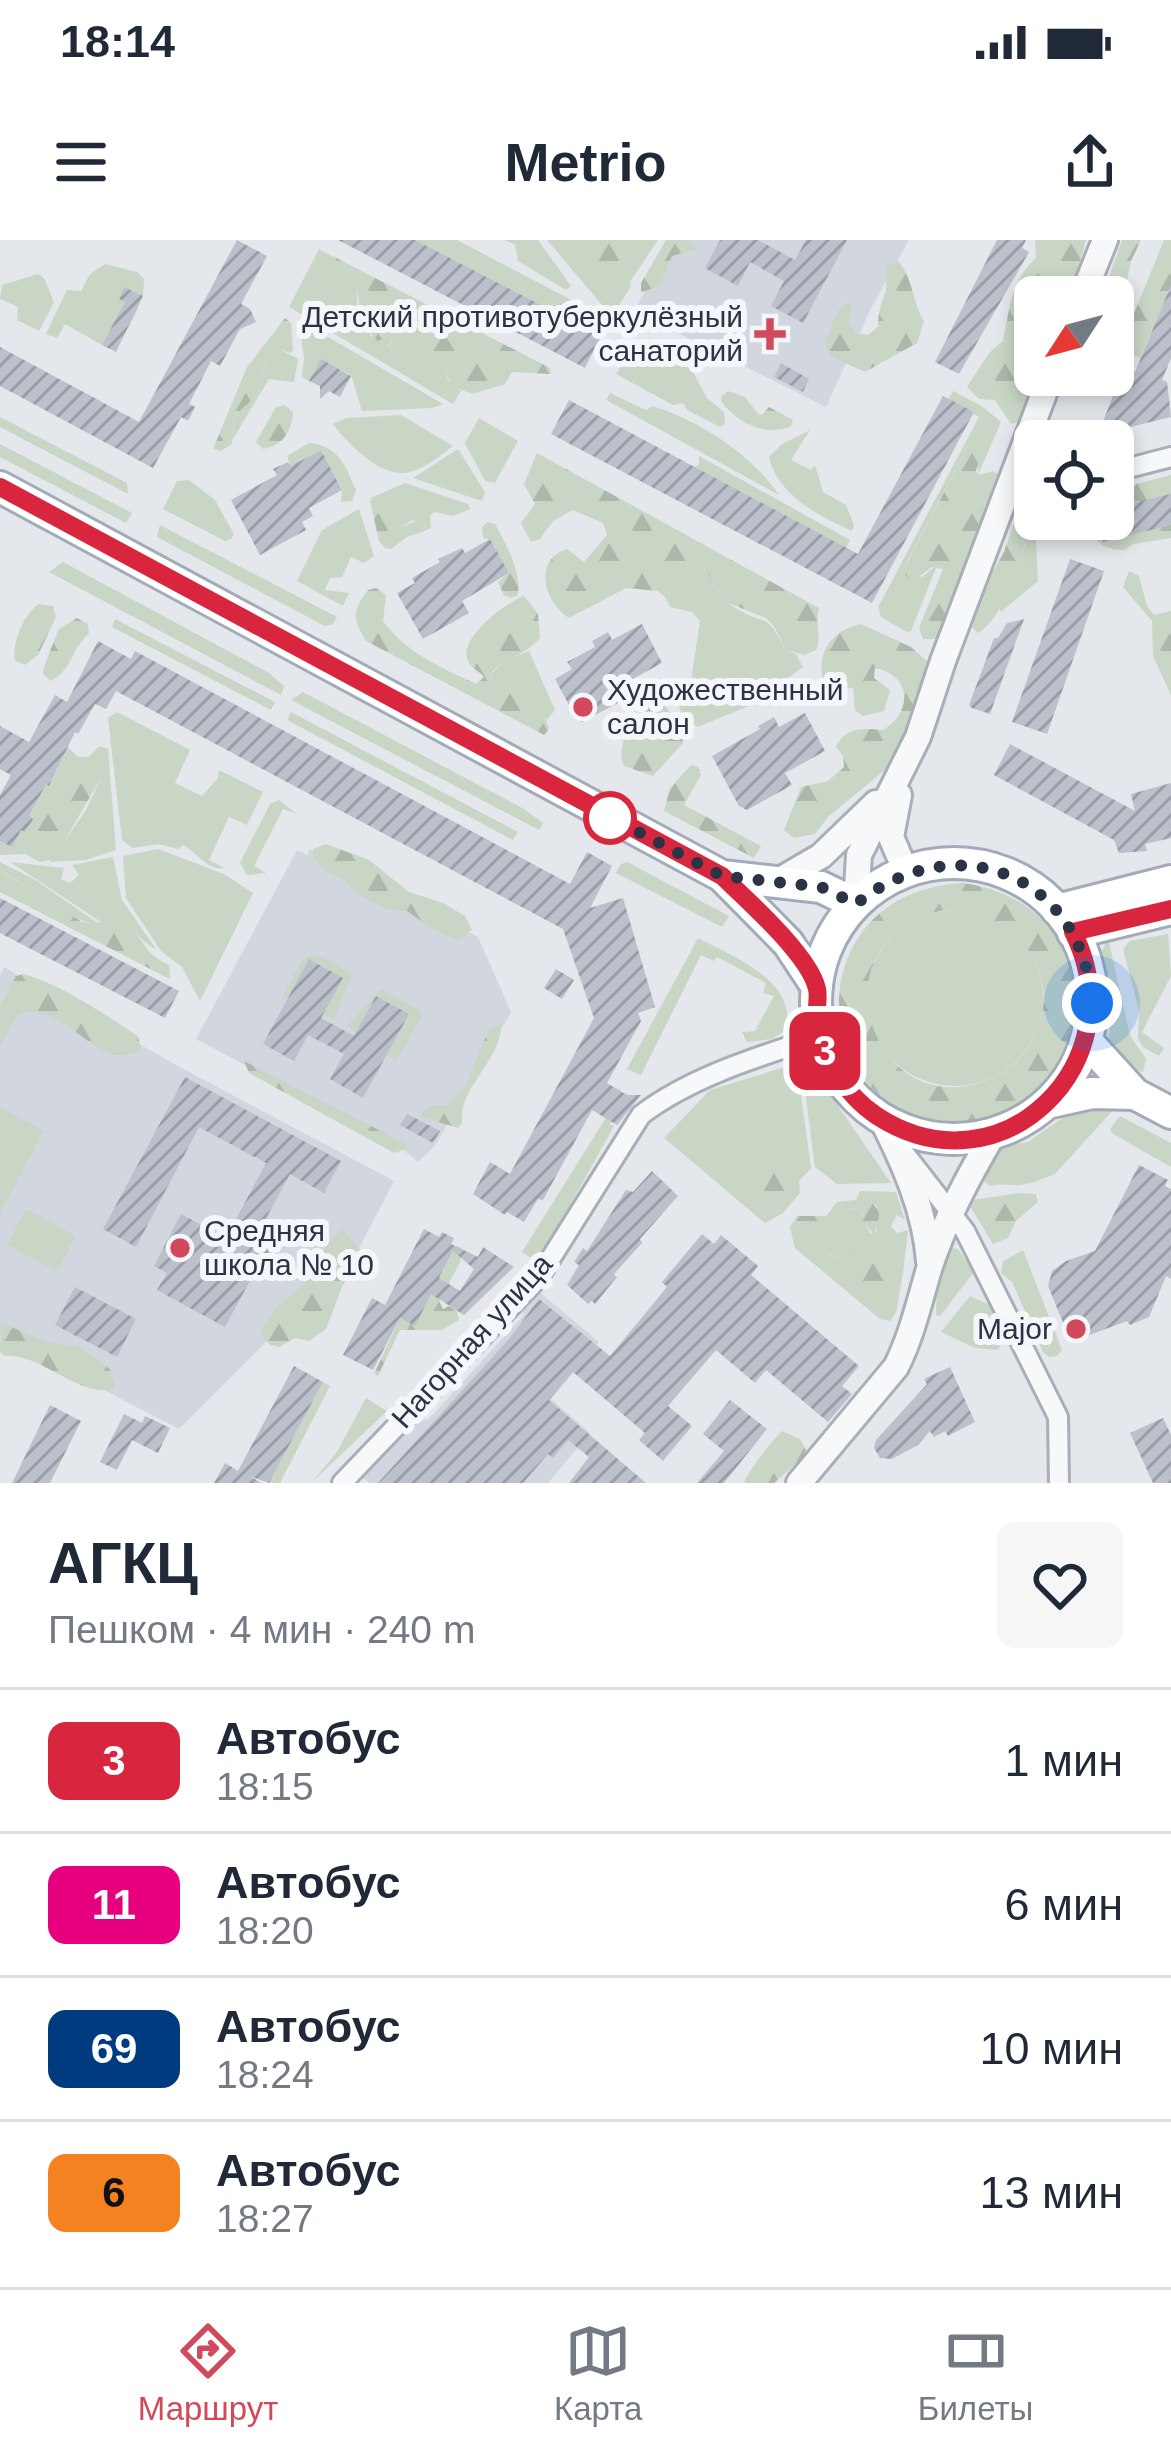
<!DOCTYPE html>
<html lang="ru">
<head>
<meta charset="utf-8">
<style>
  body { margin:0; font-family:Helvetica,sans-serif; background:#f6f6f7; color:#1f2937; height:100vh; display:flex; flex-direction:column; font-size:45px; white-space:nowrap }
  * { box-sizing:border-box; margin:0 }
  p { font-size:39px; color:#747a83 }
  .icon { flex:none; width:66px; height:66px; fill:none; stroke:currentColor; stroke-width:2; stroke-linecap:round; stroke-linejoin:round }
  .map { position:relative; height:1243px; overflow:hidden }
  .side { display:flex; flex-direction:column; background:#fff; flex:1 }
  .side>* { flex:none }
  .badge { padding:0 24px; border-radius:18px; font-size:42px; line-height:78px }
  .needle { width:78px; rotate:234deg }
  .tools { position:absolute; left:1014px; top:36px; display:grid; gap:24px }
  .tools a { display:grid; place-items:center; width:120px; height:120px; border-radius:18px; background:#fff; box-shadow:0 6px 18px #0003; font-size:60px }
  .you { position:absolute; width:60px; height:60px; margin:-30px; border:9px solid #fff; border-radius:50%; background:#1a73e8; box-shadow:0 0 0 18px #1a73e833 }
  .map>.badge { position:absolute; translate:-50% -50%; box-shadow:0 0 0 6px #fff }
  .round { display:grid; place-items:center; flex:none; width:126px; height:126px; border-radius:18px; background:#f6f6f7 }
  .overview { display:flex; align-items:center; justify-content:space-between; height:204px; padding:0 48px }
  h1 { font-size:57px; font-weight:800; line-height:90px }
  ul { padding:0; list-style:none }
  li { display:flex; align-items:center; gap:36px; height:144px; padding:0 48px; border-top:3px solid #e0e1e3 }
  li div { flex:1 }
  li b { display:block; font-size:45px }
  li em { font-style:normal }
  li .badge { min-width:132px; font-weight:700; text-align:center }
  .status { display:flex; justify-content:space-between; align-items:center; height:84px; padding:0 60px; background:#fff; direction:ltr }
  .status svg { height:33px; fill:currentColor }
  header { display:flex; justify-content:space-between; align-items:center; height:156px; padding:0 48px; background:#fff; font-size:54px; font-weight:800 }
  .dock { display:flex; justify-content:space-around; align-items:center; height:168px; border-top:3px solid #e0e1e3; background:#fff; font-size:33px; color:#747a83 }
  .dock a { display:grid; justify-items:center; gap:6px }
  .dock .current { color:#d1495b }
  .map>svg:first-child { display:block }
  .built { fill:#d2d6de }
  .green { fill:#c9d6c5 }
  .forest { fill:url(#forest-firs); fill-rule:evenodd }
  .building { fill:url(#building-hatch); fill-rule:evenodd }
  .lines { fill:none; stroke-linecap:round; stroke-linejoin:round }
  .minor-casing { stroke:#a9aeb7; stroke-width:24 }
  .tertiary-casing { stroke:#a9aeb7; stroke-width:30 }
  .primary-casing { stroke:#a3abb8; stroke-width:36 }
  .minor { stroke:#f7f8fa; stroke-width:18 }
  .tertiary { stroke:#f7f8fa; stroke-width:24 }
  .primary { stroke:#fff; stroke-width:30 }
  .line-casing { stroke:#fff; stroke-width:27 }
  .line { stroke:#d7263d; stroke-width:18 }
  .walk { stroke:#2b3445; stroke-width:12; stroke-dasharray:0 21.6 }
  .poi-dot { fill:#d1495b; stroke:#f4f6f9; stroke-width:4.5 }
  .stop-dot { fill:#fff; stroke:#d7263d; stroke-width:6 }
  .labels { text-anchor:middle; stroke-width:12; stroke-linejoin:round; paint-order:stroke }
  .poi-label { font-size:30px; fill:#2b3445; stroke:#f4f6f9; text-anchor:end }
  .street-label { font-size:30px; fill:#2b3445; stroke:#f4f6f9 }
</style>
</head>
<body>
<div class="status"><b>18:14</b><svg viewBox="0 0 49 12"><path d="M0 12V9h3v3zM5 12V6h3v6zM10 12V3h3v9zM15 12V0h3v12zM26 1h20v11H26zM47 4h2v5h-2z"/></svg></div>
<header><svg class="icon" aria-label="menu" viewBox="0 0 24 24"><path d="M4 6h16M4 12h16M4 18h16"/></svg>Metrio<svg class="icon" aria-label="share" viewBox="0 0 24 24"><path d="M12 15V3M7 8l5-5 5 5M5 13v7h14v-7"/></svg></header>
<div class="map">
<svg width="1171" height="1243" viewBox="0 0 1171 1243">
  <defs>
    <pattern id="forest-firs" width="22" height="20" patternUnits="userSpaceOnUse" patternTransform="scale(3)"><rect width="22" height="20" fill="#c9d6c5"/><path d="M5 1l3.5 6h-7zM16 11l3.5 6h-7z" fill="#adb8ab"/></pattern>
    <pattern id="building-hatch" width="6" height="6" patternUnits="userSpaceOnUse" patternTransform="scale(3)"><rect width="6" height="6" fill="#bbc0ca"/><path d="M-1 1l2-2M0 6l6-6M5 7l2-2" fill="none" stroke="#989da6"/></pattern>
  </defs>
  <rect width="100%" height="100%" fill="#e4e7ec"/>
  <path class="built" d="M674,0H909L869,72L826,167L634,71Z
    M310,609L478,697L511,772L435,906L418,922L400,907L196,799L297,610L307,615Z
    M4,727L178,826L394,941L324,1076L275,1093L179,1189L0,1096V736Z
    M537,1050L599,1102L551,1159L590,1193L548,1243H369L361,1236L414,1179L428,1180L524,1075L520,1067Z"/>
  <path class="green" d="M415,0H457L602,76L608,84L601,96Z
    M505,0H538L571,46L566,50L518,21L515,5Z
    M547,0H569L573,20L630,42L631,46L615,72L603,66Z
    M319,9L348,28L358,39L357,62L371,96L384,98L390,95L392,101L388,107L418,116L432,132L445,126L448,140L461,151L453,164L289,67Z
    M105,24L137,32L144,39L143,56L125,48L119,59L138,68L128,89L115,82L102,105L65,84L57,98L46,94L67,50L81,51L90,34Z
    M38,34L44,38L54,62L39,91L17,80L18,67L0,59L2,45Z
    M299,80L443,164L432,168L362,171L351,135L321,120L309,141L302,137L304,119Z
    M645,101L692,130L707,158L724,172L725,184L720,187L687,170L683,163L673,165L616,134L634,106Z
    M278,108L298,119L294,142L269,139L233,199L235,175L257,156L267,115Z
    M953,151L983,167L1001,182L978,235V219L989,194L983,177L906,324L904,329L922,337L937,325L911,391L907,392L881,377L878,367L979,177L948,160Z
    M610,153L646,170L653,166C701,182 750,213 779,255L606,160Z
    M401,175L453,206C439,217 419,233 403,233C377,234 347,203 333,184L347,178Z
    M0,177L127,243L128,254L0,187Z
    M479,178L518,201L495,243L485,241L465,203Z
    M810,190L791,220L811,230L815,225L823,252L846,265L854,285L852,291C818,276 778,255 769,217L782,204Z
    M309,203C339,206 345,225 356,250L352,261L341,262L342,249L321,210L291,226L287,216Z
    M0,204L132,273L126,283L0,217Z
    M458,209L485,252L482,261L413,238Z
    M699,216L850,300L846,308L694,227L699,225Z
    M189,240L215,260L234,294L231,299L225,301L163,269L177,241Z
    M405,243L468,264L470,269L453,276L434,272L430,276L431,288L425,291L426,285L412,280L401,288L392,287L371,258Z
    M359,269L374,316L364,323L351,317L342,337L330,338L325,350L349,353L343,366L297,341L322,290Z
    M160,285L337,377L333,384L325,386L157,297Z
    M1027,301L1036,302L1038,341L1001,372L999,366Z
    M63,322L269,433L284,446L281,455L49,332Z
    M701,324C712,340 720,359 737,369C772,389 763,369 786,410L796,414L803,427L751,465L698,487C683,478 675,467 677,449L691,441L700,381L692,372L670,367L665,357L681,329Z
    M115,379L275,462L271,470L112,387Z
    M529,411L555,470L547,480C530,460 502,457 489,436L505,420Z
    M303,452L524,569L543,583L539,590L291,460Z
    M117,472L190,510L175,543L202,556L218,538L219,530L263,552L247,585L229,577L209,620L225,628C207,631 198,613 183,605L178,609L158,604L133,608L122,600L108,478Z
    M291,472L518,592L513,600L287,480Z
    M99,506L108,509L116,610L86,620L50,622L86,570L101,538L72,530L27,601L25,614L0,615V601L12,607L21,590L26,591L32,579L29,576L46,544L50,545L68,507L78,517H89Z
    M279,560L297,574L283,569L254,626L266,633L247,635L240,623L270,564Z
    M158,609L224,634L253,653L200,761L182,727L161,711L126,658L123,616Z
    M113,617L122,660L156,709C133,699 137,683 116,674L101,682L10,622L64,628L61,639L70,643L79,635L72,625Z
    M0,622L34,639L98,683C68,685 28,644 0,631Z
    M627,622L729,676L722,687L616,633L621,624Z
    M867 758a88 88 0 1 1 176 0a88 88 0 1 1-176 0Z
    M1168,694L1171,736L1142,792L1164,808L1159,816L1143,807L1138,799L1139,770L1123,709L1130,701Z
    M698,698C732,716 798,741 786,790L772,799L747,802L742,792L755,791L774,756L763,753L766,743L717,717L714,721L701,715L641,835L627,829Z
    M1108,698L1130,795L1146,819L1143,832L1120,825L1109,798L1111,773L1101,713Z
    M311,715L322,716L352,734L334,780L323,774L343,738L310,719L287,759L282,758L301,722Z
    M381,749L419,770L421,778L396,821L386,815L408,774L376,756L356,792L347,786Z
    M805,818L891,943L837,944L815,927L801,821Z
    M788,826L798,833L811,928L799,941L800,953L783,973L765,983L664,898L710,850Z
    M621,848L609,870L615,874L610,884L614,886L550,1001L533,1019L522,1012L607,876L613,851Z
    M1095,864L1115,868L1055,934L1029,944L1037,930L1030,924L982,930L996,907L1028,902L1075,869Z
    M0,867L44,891L0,973Z
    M1120,876L1171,903V927L1113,894L1110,889Z
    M860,951L896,952L905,980L897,975L891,986L897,993L908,990L903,1033L879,1030L872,1014L855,1008L835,1019L829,1013C836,998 832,982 845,969L863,968L862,977L870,993H877V966L865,960Z
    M26,969L76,996L57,1031L7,1005Z
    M949,1007L958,1009L974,1032L940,1076L936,1075C937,1054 934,1023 949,1007Z
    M1023,1010L1062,1110L1057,1116L1049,1117L1043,1112L1012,1042L1001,1033L1003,1021Z
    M970,1056L994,1067L1007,1092L998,1110L975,1108L941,1092Z
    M323,1142L330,1146L280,1243H269Z
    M366,1158L387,1171L311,1243L337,1212Z"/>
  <path class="forest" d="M569,0H658L630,42L573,20Z
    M666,0H691L697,9L672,16L660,45L641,53V43Z
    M1035,0H1086L1070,57H1035V135H1040L1020,181L1011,184L995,160L979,159L967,147L989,113L1003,101C1010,68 1010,43 1036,18Z
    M1122,0H1141L1131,21L1122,65L1113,85V57H1102Z
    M1164,0H1171V46L1140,118L1123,111L1124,98Z
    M319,9L550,128L551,134L512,132L505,144L472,154L452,146L444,127L426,135L420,130L417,116L411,115L394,126L386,113L392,101L390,95L378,101C360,85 358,61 357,39L348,28Z
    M898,21C912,35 913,64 924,81L917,103L865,132L830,116L825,102L837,72L846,63L852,66L849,83L856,93L868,95L878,87C878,72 881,66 885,53C888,45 885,34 886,26Z
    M285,78L291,83L293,110L290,113L278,108L267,115L257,156L235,175L232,204L221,211L213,209L247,127Z
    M728,151L745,157L758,174L762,175L769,167L793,180L791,186C766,198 736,182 721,161V157Z
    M285,165L293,172C292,191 283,206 263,209L256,202L276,167Z
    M988,176L993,185L976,230L978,235L994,231L1001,238L941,399H923L919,388L943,329L932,327L913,341L904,334V329L983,177Z
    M537,213L819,368C815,383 822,397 816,410L804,415L786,410L774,386L766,378L726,362L701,324L681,329L665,357L658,351L626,348L569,378C544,362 532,320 567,309L584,322L607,295L603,283L573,270L553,281L540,299L531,302L521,283L535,264L524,244Z
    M1171,235V298L1133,304L1124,310C1102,310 1092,300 1087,279H1113V250Z
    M1024,252L1034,261L1039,296L1036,302L1025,304C1014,332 1003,378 978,393L972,387L985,346L1004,312Z
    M374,257L386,267L392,287L401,288L419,279L426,286L425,291L407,297L391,309L385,308L379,301L370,261Z
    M488,282L495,284C507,306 521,330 518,355L511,358L504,355L498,342L509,333L490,299L483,298L482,287Z
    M1129,331L1139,336L1147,366L1154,375L1171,371V455L1153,416L1152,381L1123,347Z
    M376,348L386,355L383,381C407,414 441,427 476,444L484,437C480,432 473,429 469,423C454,400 507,362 524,356L538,374L540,398C522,419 502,416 489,436C504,461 542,457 549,489L544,495L366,401C353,379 351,372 368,350Z
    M38,364L53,366L56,377L38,415L25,425L15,421C12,402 23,377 38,364Z
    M77,378L88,384L89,393C70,411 74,427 51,441L43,434C43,426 55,400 59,389Z
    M861,384L911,407L929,423L928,433L909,493L886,529L829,576L815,594L794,598L784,590L801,547L828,541L844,527L843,516L836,507C846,487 862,488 883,490C913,472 912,435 875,428L874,438L890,450L884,471L863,476L855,470L853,448L833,450L824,442C814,414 833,389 861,384Z
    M659,456L683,492V503L653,536L624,526C613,503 639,468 659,456Z
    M93,521L101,528V538L54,619L40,622L25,614L27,601L72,530L81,523Z
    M691,525L698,527L701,535L684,565L761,606L754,618L664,571L670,548Z
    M326,604L369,620L409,652L443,663L465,676L472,690L459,700L434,690L407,671L387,669L356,654L342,638L328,633L313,618V609Z
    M0,631L82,682L98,683L116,674C142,685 136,711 169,725L170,739L0,652Z
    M963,643C1127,666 1103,888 953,882C803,876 796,651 963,643ZM944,670C1005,669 1060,720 1039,784C1032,808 1015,828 992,838C875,891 806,701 944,670Z
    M24,734C66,747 102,773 138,796L141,809C99,839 60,752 17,776L0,806V766L16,736Z
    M501,783C503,820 458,846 462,883L458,888L419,876L429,866L447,865L464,849L489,789Z
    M244,821L406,904V909L394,913L249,833Z
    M1030,924L1037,930C1032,955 1007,940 990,946L981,939L988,927Z
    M740,931L777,933L792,954L766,979L728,947Z
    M860,951L880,971L875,996L862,980L863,968L845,969C832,982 836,999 829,1014L835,1019L855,1007L873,1014L879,1029L903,1033L896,1072L890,1081L880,1079L795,1008L790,987L797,976H826L837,962L856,960Z
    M1020,953L1036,954L1038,962L1016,981L1008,998L993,1004L970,966L971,960Z
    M343,989L362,1012L342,1047L326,1089L309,1101L295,1098L279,1107L270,1105L261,1094C265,1072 289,1059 304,1043C323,1023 316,1009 343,989Z
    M456,1006L462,1008L460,1023L439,1061L443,1069L449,1066L457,1071L459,1080L442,1090H400L378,1136L374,1134L400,1078L415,1085Z
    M1,1083L51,1103L78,1106L110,1129L115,1147C86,1163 40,1112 5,1116L0,1112Z
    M782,1191L800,1199L806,1210L803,1218L774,1243H744C747,1233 772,1200 782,1191Z"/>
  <path class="building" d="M237,0L267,16L241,64L250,69L256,82L240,89L220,126L211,121L189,164L195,167L188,181L181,177L153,228L0,146V107L139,182Z
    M338,0H415L601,96L585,128Z
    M720,0H758L795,20L806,0H847L803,83L771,66L784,41L750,22L738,46L705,28Z
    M997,0H1026L1022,8L1029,12L959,134L935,122Z
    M1171,45V118L1162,140L1167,142L1171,177L1098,195L1123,129L1135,132Z
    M124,47L143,56L116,112L102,105L125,62L119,59Z
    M321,119L351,136L340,157L329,151L320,159V146L309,141Z
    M781,123L809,139L803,152L774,137Z
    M943,156L974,172L872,363L551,194L569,160L858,314Z
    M321,210L342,250L309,268L313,276L302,282L306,290L260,315L231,260L277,235L273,229L288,222L291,226Z
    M1171,254V285L1103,302L1097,279H1113V268Z
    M490,299L509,333L462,361L469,373L423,399L397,353L415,343L412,338L440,322L438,319L462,308L465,313Z
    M1070,319L1104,331L1047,494L1012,482Z
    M1024,379L990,474L972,468L969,465L994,398H998L1007,383Z
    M642,384L662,423L620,446L627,458L582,482L576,478L555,439L572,429L567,422L595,407L592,401L608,392L612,400Z
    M98,401L131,419L135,411L570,644L587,612L612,626L590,668L623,658L655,767L638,773L641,781L607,843L627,855H641L617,885L592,870L543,960L538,959L524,982L507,972L505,975L473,954L490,922L510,934L594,778L563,689L116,451L106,469L95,464L78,494L75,492L49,546L46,544L29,576L33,579L25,592L21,590L12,607L0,601V555L11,535L0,529V486L29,502L55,455L67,462Z
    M805,473L825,511L785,533L792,545L747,570L739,566L712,516L760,489L758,486L774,477L779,487Z
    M1010,504L1135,571L1131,554L1171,543V598L1145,604L1147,611L1119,613L1114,600L994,535Z
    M0,658L179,751L165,778L0,693Z
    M309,719L343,738L321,778L354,796L376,756L409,774L363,858L330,839L344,814L308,795L294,821L263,804Z
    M556,729L574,740L562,759L544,748Z
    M185,837L341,921L324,953L290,934L257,995L276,1005L263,1029L258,1026L225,1087L157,1050L167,1033L154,1026L181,974L226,998L266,923L199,887L136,1007L103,989Z
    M407,874L440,891L433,903L400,885Z
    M1139,925L1168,940L1165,946L1171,949V1039L1166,1036L1149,1077L1130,1085L1127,1081L1071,1102L1048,1046L1052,1031L1066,1021L1095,1011Z
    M652,931L678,956L640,999L642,1003L614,1034L617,1037L595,1064L592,1061L588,1064L567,1045L579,1025L574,1022L583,1008L587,1011L626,950L633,952Z
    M424,989L439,997L442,992L454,998L451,1004L478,1017L483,1007L514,1027L464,1075L431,1054L415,1086L400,1078L373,1130L343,1115L372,1058L385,1065ZM453,1011L474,1029L460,1051L439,1038Z
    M702,994L714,1004L721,995L758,1026L751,1035L859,1126L842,1146L852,1154L828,1182L766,1130L755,1143L716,1110L668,1166L692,1186L663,1221L639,1200L645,1193L573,1132L549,1160L646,1243H569L589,1217L568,1200L553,1218L548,1214L523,1243H378L509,1099L539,1059L610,1116L667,1047L662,1042Z
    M75,1047L136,1079L117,1117L55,1085Z
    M294,1126L323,1142L269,1243L250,1236L261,1243H214L225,1223L238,1231Z
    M950,1127L975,1182L948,1196L945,1191L934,1197L930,1191L918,1205L892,1219L880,1218L874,1208L876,1200L927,1144L924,1139Z
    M730,1160L767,1189L724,1243H697L724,1211L703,1194Z
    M50,1165L81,1181L50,1243H12Z
    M124,1174L142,1183L145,1176L170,1188L158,1213L132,1200L117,1230L100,1222Z
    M1163,1178L1171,1195V1243H1153L1130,1193Z"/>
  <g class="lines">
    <defs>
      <path id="minor" d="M1113,232L1171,217
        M902,910L965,991L1058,1177L1059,1243
        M342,1243L539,1037L641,875C692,836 761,816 821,796"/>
      <path id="tertiary" d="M1082,57L1105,0
        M899,555L891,597L906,632
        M773,644L821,616L876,563
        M856,664L859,615L918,497L943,421L1051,135
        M881,878C904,923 925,970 929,1021
        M799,1243L896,1127C912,1095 919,1063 929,1029C945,980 968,937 994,893"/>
      <path id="primary" d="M0,247L722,636L788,703L817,747
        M816 761a138 138 0 1 1 276 0a138 138 0 1 1-276 0Z
        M722,636L821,647L856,664
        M1057,670L1171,641
        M1073,693L1171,669
        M1086,800L1135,854L1171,873
        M1047,863L1092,853L1135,854"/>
    </defs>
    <use href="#minor" class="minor-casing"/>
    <use href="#tertiary" class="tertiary-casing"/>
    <use href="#primary" class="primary-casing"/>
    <use href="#minor" class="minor"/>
    <use href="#tertiary" class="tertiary"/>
    <use href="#primary" class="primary"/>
  </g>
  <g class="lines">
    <defs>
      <path id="line" d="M0,247L722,636C747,660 810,716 817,749C819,757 816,768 817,776C822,816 844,854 877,876C1002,957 1138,821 1073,692L1171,669"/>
    </defs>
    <use href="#line" class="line-casing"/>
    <use href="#line" class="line"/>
    <path class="walk" d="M610,578L606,575L722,636L821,647L856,664C955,584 1083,634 1092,763"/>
  </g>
  <g class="poi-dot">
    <path d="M764 76h12v12h12v12h-12v12h-12v-12h-12v-12h12z"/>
    <circle cx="583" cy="467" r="12"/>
    <circle cx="180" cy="1008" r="12"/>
    <circle cx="1076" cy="1089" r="12"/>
  </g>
  <circle class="stop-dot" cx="610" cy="578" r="24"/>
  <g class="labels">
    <g class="poi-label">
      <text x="743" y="87">Детский противотуберкулёзный<tspan x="743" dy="34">санаторий</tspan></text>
      <text x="607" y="460" text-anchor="start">Художественный<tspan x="607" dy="34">салон</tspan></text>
      <text x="204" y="1001" text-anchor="start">Средняя<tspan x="204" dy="34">школа № 10</tspan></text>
      <text x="1052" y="1099">Major</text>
    </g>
    <g class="street-label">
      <text transform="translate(472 1101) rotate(-48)" y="10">Нагорная улица</text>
    </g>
  </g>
</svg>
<div class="tools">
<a><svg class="needle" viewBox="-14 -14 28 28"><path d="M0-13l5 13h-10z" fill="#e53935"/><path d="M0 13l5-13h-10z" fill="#747a83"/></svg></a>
<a><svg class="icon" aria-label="locate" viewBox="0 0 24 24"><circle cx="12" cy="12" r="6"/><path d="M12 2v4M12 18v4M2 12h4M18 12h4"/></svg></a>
</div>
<div class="you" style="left:1092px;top:763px"></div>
<b class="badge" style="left:825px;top:811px;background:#d7263d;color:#fff">3</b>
</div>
<section class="side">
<div class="overview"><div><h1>АГКЦ</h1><p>Пешком · 4 мин · 240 m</p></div><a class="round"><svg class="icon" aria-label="heart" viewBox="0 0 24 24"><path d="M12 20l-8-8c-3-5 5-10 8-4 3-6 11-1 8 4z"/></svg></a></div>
<ul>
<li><span class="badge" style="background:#d7263d;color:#fff">3</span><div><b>Автобус</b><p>18:15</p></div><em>1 мин</em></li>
<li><span class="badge" style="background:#e6007e;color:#fff">11</span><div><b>Автобус</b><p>18:20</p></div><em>6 мин</em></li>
<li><span class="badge" style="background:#003b80;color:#fff">69</span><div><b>Автобус</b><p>18:24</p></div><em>10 мин</em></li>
<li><span class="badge" style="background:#f58220;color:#111">6</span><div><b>Автобус</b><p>18:27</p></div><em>13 мин</em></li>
</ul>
</section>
<nav class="dock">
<a class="current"><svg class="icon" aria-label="directions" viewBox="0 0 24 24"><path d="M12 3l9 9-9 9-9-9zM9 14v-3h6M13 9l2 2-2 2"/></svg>Маршрут</a>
<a><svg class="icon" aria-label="map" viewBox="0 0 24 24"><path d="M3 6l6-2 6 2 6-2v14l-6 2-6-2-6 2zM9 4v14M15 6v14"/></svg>Карта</a>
<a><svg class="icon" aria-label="tickets" viewBox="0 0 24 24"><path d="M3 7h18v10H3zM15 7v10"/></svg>Билеты</a>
</nav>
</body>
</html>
